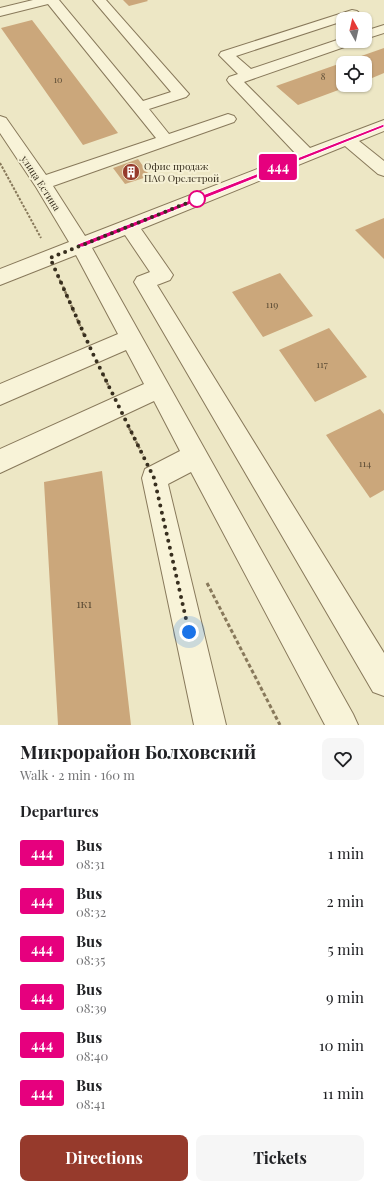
<!DOCTYPE html>
<html lang="en">
<head>
<meta charset="utf-8">
<style>
  body { margin:0; font-family:"Playfair Display",serif; background:#f6f6f6; color:#202124; height:100vh; display:flex; flex-direction:column; font-size:15px; white-space:nowrap }
  * { box-sizing:border-box; margin:0 }
  p { font-size:13px; color:#757577 }
  .icon { flex:none; width:22px; height:22px; fill:none; stroke:currentColor; stroke-width:2; stroke-linecap:round; stroke-linejoin:round }
  .map { position:relative; height:725px; overflow:hidden }
  .drawer { display:flex; flex-direction:column; background:#fff; flex:1 }
  .drawer>* { flex:none }
  .badge { padding:0 8px; border-radius:3px; font-size:14px; line-height:26px }
  .needle { width:26px; rotate:352deg }
  .controls { position:absolute; left:336px; top:12px; display:grid; gap:8px }
  .controls a { display:grid; place-items:center; width:36px; height:36px; border-radius:8px; background:#fff; box-shadow:0 1px 3px #0004; font-size:20px }
  .you { position:absolute; width:20px; height:20px; margin:-10px; border:3px solid #fff; border-radius:50%; background:#1a73e8; box-shadow:0 0 0 6px #1a73e833 }
  .map>.badge { position:absolute; translate:-50% -50%; box-shadow:0 0 0 2px #fff }
  h2 { padding:0 20px; font-size:15px; line-height:36px }
  .round { display:grid; place-items:center; flex:none; width:42px; height:42px; border-radius:8px; background:#f6f6f6 }
  .headline { display:flex; align-items:center; justify-content:space-between; height:68px; padding:0 20px }
  h1 { font-size:19px; font-weight:700; line-height:30px }
  .primary-button { display:flex; gap:8px; margin-top:auto; padding:8px 20px }
  .primary-button a { flex:1; height:46px; border-radius:8px; background:#963a2c; color:#fff; font-size:16px; font-weight:700; line-height:46px; text-align:center }
  .primary-button a+a { background:#f6f6f6; color:#202124 }
  ul { padding:0; list-style:none }
  li { display:flex; align-items:center; gap:12px; height:48px; padding:0 20px }
  li div { flex:1 }
  li b { display:block; font-size:15px }
  li em { font-style:normal }
  li .badge { min-width:44px; font-weight:700; text-align:center }
  .map>svg:first-child { display:block }
  .building { fill:#cba77b }
  .lines { fill:none; stroke-linecap:round; stroke-linejoin:round }
  .minor-casing { stroke:#88795b; stroke-width:2 }
  .path-far2 { stroke:#88795b; stroke-width:2; stroke-dasharray:2.5 1.5; stroke-linecap:butt }
  .path-far1 { stroke:#88795b; stroke-width:2.5; stroke-dasharray:3 2; stroke-linecap:butt }
  .path { stroke:#88795b; stroke-width:3; stroke-dasharray:4 2.5; stroke-linecap:butt }
  .minor { fill:#f8f3d8; fill-rule:evenodd }
  .line { fill:#e6007e; stroke:#fff }
  .walk { stroke:#382f1f; stroke-width:4; stroke-dasharray:0 7.2 }
  .stop-dot { fill:#fff; stroke:#e6007e; stroke-width:2 }
  .labels { text-anchor:middle; stroke-width:4; stroke-linejoin:round; paint-order:stroke }
  .far-number-label { font-size:9px; fill:#5d4d36 }
  .far-poi-label { font-size:10px; fill:#382f1f; stroke:#f5f0d4; text-anchor:start }
  .far-street-label { font-size:10px; fill:#382f1f; stroke:#f5f0d4 }
  .number-label { font-size:10px; fill:#5d4d36 }
  .near-number-label { font-size:12px; fill:#5d4d36 }
</style>
</head>
<body>
<div class="map">
<svg width="384" height="725" viewBox="0 0 384 725">
  <rect width="100%" height="100%" fill="#ede7c5"/>
  <path class="building" d="M123,0H147L148,1L129,6Z
    M32,20L118,133L83,145L1,28Z
    M384,48V73L365,81V63H343V85H352L298,105L276,86Z
    M138,159L150,176L125,184L113,168Z
    M384,218V259L355,230Z
    M280,273L313,316L263,337L232,292Z
    M329,328L367,377L315,402L279,350Z
    M380,409L384,414V490L370,498L326,435Z
    M102,471L131,725H58L44,482Z"/>
  <g class="lines">
    <defs>
      <path id="minor" d="M33,0H59L143,101L171,92L93,0H106L189,94L186,97L149,109L169,134L228,114L234,116L236,119L234,122L53,186L85,236L296,154L229,83L227,80L229,77L238,74L219,55L221,52L352,10L357,11L366,19H343V21L236,56L251,69L343,38V41H355L353,44L244,82L310,148L384,120V131L359,141L384,161V176L378,174L345,146L141,229L173,275L170,280L157,285L384,653V696L373,692L137,287L134,282L137,277L150,272L125,235L92,248L353,714L358,725H325L191,472L168,484L226,725H194L142,478L145,469L180,451L154,401L0,473V449L144,384L126,350L0,405V384L118,334L76,255L0,285V269L69,242L36,187L0,133V116L6,118L46,175L156,138L48,4L0,16V8Z
        M384,25V33L365,39V31Z"/>
    </defs>
    <use href="#minor" class="minor-casing"/>
    <path class="path-far2" d="M0,163L41,238
      M58,276L61,283"/>
    <path class="path-far1" d="M61,282L84,335
      M103,374L108,385
      M129,428L143,455"/>
    <path class="path" d="M207,583L280,725"/>
    <use href="#minor" class="minor"/>
  </g>
  <path class="line" d="M384,124V127L83,247H78L77,246L78,244Z"/>
  <g class="lines">
    <path class="walk" d="M189,632L154,478L93,354L50,258L197,199"/>
  </g>
  <defs>
    <symbol id="building-disc" viewBox="-11 -11 22 22"><circle r="9.5" fill="#963a2c" stroke="#f5f0d4"/><path d="M-4-6H4V6H1V3H-1V6H-4ZM-2.5-4.3h1.7v1.8h-1.7ZM.8-4.3h1.7v1.8H.8ZM-2.5-1h1.7V.8h-1.7ZM.8-1h1.7V.8H.8Z" fill="#fff"/></symbol>
  </defs>
  <g fill-rule="evenodd">
    <use href="#building-disc" x="121" y="162" width="20" height="20"/>
  </g>
  <circle class="stop-dot" cx="197" cy="199" r="8"/>
  <g class="labels">
    <g class="far-number-label">
      <text x="323" y="80">8</text>
      <text x="58" y="83">10</text>
    </g>
    <g class="far-poi-label">
      <text x="144" y="170">Офис продаж<tspan x="144" dy="12">ПАО Орелстрой</tspan></text>
    </g>
    <g class="far-street-label">
      <text transform="translate(41 183) rotate(57)" y="4">улица Естина</text>
    </g>
    <g class="number-label">
      <text x="272" y="308">119</text>
      <text x="322" y="368">117</text>
      <text x="365" y="467">114</text>
    </g>
    <g class="near-number-label">
      <text x="84" y="608">1к1</text>
    </g>
  </g>
</svg>
<div class="controls">
<a><svg class="needle" viewBox="-14 -14 28 28"><path d="M0-13l5 13h-10z" fill="#e53935"/><path d="M0 13l5-13h-10z" fill="#757577"/></svg></a>
<a><svg class="icon" aria-label="locate" viewBox="0 0 24 24"><circle cx="12" cy="12" r="6"/><path d="M12 2v4M12 18v4M2 12h4M18 12h4"/></svg></a>
</div>
<div class="you" style="left:189px;top:632px"></div>
<b class="badge" style="left:278px;top:167px;background:#e6007e;color:#fff">444</b>
</div>
<section class="drawer">
<div class="headline"><div><h1>Микрорайон Болховский</h1><p>Walk · 2 min · 160 m</p></div><a class="round"><svg class="icon" aria-label="heart" viewBox="0 0 24 24"><path d="M12 20l-8-8c-3-5 5-10 8-4 3-6 11-1 8 4z"/></svg></a></div>
<h2>Departures</h2>
<ul>
<li><span class="badge" style="background:#e6007e;color:#fff">444</span><div><b>Bus</b><p>08:31</p></div><em>1 min</em></li>
<li><span class="badge" style="background:#e6007e;color:#fff">444</span><div><b>Bus</b><p>08:32</p></div><em>2 min</em></li>
<li><span class="badge" style="background:#e6007e;color:#fff">444</span><div><b>Bus</b><p>08:35</p></div><em>5 min</em></li>
<li><span class="badge" style="background:#e6007e;color:#fff">444</span><div><b>Bus</b><p>08:39</p></div><em>9 min</em></li>
<li><span class="badge" style="background:#e6007e;color:#fff">444</span><div><b>Bus</b><p>08:40</p></div><em>10 min</em></li>
<li><span class="badge" style="background:#e6007e;color:#fff">444</span><div><b>Bus</b><p>08:41</p></div><em>11 min</em></li>
</ul>
<div class="primary-button"><a>Directions</a><a>Tickets</a></div>
</section>
</body>
</html>
